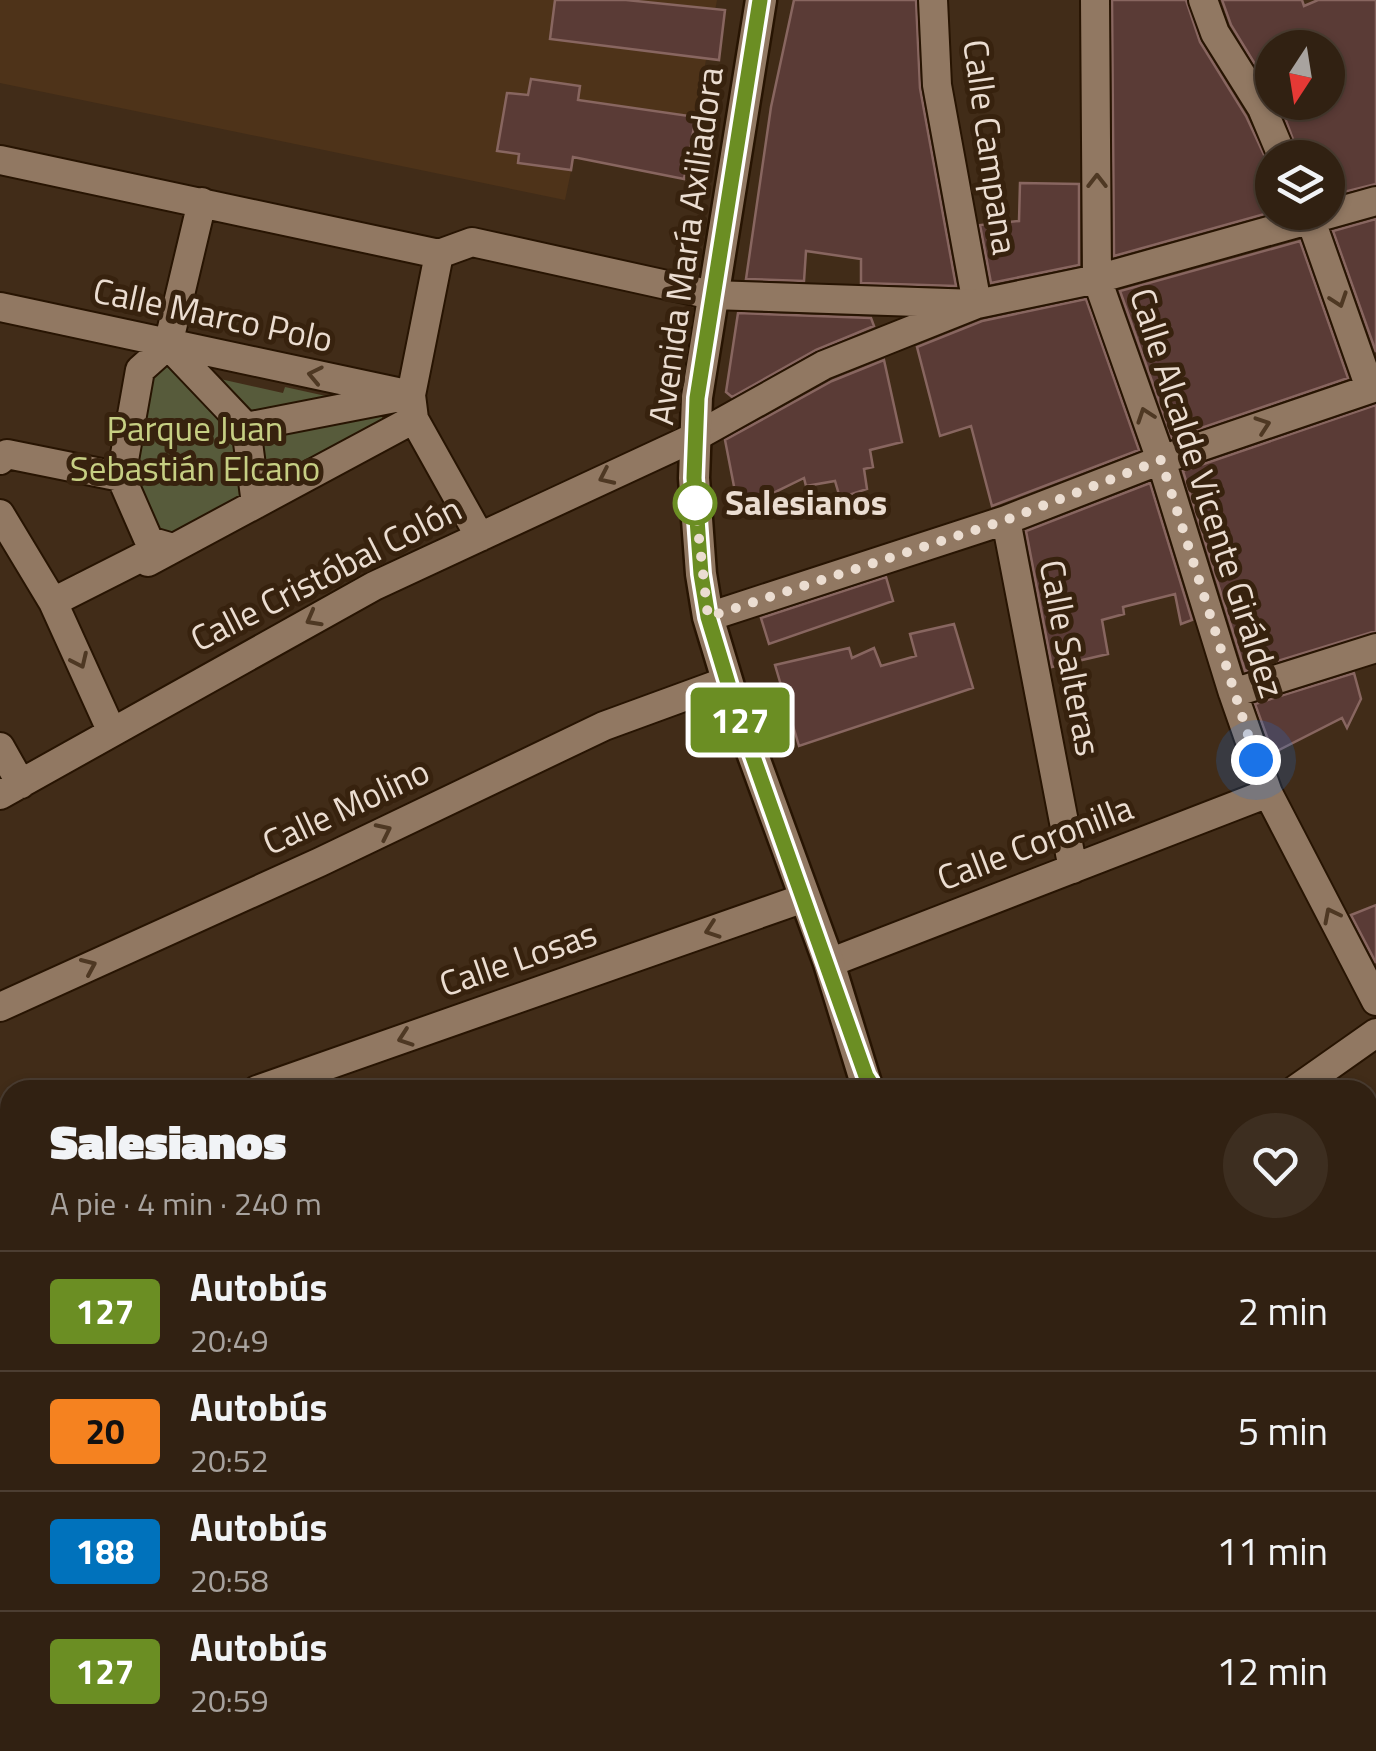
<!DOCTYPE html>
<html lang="es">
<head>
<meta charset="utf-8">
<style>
  body { margin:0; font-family:"Titillium Web",sans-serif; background:#3d2e20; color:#f1f3f6; height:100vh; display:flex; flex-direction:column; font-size:38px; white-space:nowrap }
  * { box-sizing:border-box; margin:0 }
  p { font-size:32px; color:#a8a39f }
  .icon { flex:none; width:55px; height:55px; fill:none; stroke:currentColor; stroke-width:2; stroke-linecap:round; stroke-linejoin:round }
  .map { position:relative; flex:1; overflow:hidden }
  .sheet { position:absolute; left:0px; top:1080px; width:1378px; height:672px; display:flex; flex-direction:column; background:#312112; border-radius:30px 30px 0 0; box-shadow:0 2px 8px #0004,0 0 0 2px #4c3e32 }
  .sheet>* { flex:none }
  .badge { padding:0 20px; border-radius:8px; font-size:35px; line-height:65px }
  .needle { width:65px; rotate:192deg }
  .tools { position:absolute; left:1255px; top:30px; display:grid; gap:20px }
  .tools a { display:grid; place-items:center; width:90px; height:90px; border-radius:50%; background:#312112; box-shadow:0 2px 8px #0004,0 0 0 2px #4c3e32; font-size:50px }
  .you { position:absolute; width:50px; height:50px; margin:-25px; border:8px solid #fff; border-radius:50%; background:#1a73e8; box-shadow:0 0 0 15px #1a73e833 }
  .map>.badge { position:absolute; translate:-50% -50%; box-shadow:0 0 0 5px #fff }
  .round { display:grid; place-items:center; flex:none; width:105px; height:105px; border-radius:52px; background:#3d2e20 }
  .head { display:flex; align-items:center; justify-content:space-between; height:170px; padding:0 50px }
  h1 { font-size:48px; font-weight:800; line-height:75px }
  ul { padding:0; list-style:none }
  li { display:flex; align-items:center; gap:30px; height:120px; padding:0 50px; border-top:2px solid #4c3e32 }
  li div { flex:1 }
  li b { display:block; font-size:38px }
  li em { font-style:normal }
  li .badge { min-width:110px; font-weight:700; text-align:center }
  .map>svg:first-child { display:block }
  .built { fill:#4e3319 }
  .green { fill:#575b3b }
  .building { fill:#5a3b36; stroke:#886660; stroke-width:2.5 }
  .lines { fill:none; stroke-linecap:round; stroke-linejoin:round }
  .street-casing { stroke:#271402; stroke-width:32 }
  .secondary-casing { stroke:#271402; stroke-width:35 }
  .street { stroke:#917862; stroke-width:28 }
  .secondary { stroke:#917862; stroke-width:30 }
  .oneway { stroke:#4e3823 }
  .line-casing { stroke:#fff; stroke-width:22 }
  .line { stroke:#6b8e23; stroke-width:15 }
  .walk { stroke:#ebddd1; stroke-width:10; stroke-dasharray:0 18 }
  .stop-dot { fill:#fff; stroke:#6b8e23; stroke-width:5 }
  .labels { text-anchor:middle; stroke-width:10; stroke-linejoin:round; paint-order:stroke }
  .street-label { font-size:35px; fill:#ebddd1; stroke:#37220e }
  .park-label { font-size:35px; fill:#c6cf83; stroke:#37220e }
  .stop-label { font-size:35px; font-weight:bold; fill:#ebddd1; stroke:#37220e; text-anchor:start }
</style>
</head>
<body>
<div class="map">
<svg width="1376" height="1751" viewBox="0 0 1376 1751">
  <rect width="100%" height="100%" fill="#412c18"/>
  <path class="built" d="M0,0H717L684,179L574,157L565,200L0,83Z"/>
  <path class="green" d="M135,360L283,393L285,387L376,407L387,426L150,556L115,485Z"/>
  <path class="building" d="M555,0H626L725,10L719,60L550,39Z
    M794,0H916L920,88L956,286L861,283V259L806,251L804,281L746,279L771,107Z
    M1112,0H1186L1200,42L1246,116L1272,172V212L1114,256Z
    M1222,0H1302L1304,6L1318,0H1376V184L1328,196V158H1300L1279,102H1328V48H1272V92L1231,25Z
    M531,79L580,86L578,100L696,117L684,179L573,157L571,170L518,163L519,154L497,151L507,93L528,95Z
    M1020,183L1079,184V265L991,283L980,225L1019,221Z
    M1376,219V352L1333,231Z
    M1300,241L1348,378L1172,438L1120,291Z
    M1086,299L1139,450L992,506L971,426L940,436L917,347L982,321Z
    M738,313L871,318L874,326L816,350L732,397L726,392Z
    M884,360L902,442L870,450L873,467L864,469L867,489L840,498L835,481L806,486L804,478L761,499L765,506L738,507L725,440L832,381Z
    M1376,405V631L1245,671L1183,471Z
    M1150,483L1192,620L1181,624L1175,594L1123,607L1124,614L1102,620L1108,654L1052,667L1026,531Z
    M886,577L893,601L769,644L761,618Z
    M954,624L973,688L799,746L775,665L849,648L852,658L874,648L881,666L916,656L910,634Z
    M1354,673L1361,699L1347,728L1342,718L1273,753L1255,704Z
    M1376,905V963L1351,915Z"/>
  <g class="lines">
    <defs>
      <path id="street" d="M1095,0L1097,279L1161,460L1233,693L1268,793L1376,1001
        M1203,0L1215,33L1262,108L1283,158
        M0,160L439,254
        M1308,212L1370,388
        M439,254L472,242L712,295L977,304L937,85L933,0
        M439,254L411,395L414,419L480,537
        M0,307L411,395
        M168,345L246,427
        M0,460L7,454L121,477
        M256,504L246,427L400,397
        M0,514L53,602L111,730
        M1006,520L1073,869
        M173,548L149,541L121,477L140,370L168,345L202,202
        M53,602L144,556L148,562L414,419
        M708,617L1006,520L1161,460L1376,387
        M1233,693L1376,648
        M0,747L21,784
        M0,795L374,586L695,437L824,365L977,304L1097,279L1376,201
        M829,963L1268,793
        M0,1007L320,862L604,726L727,681
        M257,1090L804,898
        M1295,1090L1376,1033
        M0,1180L10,1177
        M0,1531L10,1527
        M1368,1717L1376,1720
        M157,1742L159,1751
        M289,1742L293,1751
        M955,1742L959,1751
        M1264,1742L1267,1751
        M478,1751L497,1742
        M729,1751L746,1742
        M1138,1751L1174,1742"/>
      <path id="secondary" d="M761,0L697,397L694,478L701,574L708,617L734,703L829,963L868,1090
        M0,1279L10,1280
        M1368,1485L1376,1486
        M0,1685L10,1699
        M40,1742L46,1751"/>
    </defs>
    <use href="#street" class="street-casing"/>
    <use href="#secondary" class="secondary-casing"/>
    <use href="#street" class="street"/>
    <use href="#secondary" class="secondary"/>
  </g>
  <defs><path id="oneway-chevron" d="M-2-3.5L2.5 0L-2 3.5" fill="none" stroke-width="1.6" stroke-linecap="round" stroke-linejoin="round" transform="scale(2.5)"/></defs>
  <g class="oneway">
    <use href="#oneway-chevron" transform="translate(1097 181) rotate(-90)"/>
    <use href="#oneway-chevron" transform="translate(1339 300) rotate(71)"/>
    <use href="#oneway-chevron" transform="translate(315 375) rotate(-168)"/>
    <use href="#oneway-chevron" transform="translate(1145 415) rotate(-109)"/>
    <use href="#oneway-chevron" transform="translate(1263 425) rotate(-19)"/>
    <use href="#oneway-chevron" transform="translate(606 477) rotate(155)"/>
    <use href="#oneway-chevron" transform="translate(313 619) rotate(151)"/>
    <use href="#oneway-chevron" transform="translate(80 661) rotate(65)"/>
    <use href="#oneway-chevron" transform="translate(384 831) rotate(-26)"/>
    <use href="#oneway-chevron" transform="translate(1331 915) rotate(-117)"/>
    <use href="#oneway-chevron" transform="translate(712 930) rotate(161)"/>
    <use href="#oneway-chevron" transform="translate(89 966) rotate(-24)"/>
    <use href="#oneway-chevron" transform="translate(405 1038) rotate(161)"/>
  </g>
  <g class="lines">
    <defs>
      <path id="line" d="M760,0L697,398L694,478L701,574L708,617L734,703L866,1076L875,1090"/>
    </defs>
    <use href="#line" class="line-casing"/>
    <use href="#line" class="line"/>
    <path class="walk" d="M695,503L708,617L1006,520L1161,460L1256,760"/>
  </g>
  <circle class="stop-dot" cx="695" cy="503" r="20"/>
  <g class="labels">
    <g class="street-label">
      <text transform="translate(990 147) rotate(82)" y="12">Calle Campana</text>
      <text transform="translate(686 246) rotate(-82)" y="12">Avenida María Axiliadora</text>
      <text transform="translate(213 315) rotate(12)" y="12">Calle Marco Polo</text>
      <text transform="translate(1207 493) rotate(72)" y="12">Calle Alcalde Vicente Giráldez</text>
      <text transform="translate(326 574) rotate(-27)" y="12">Calle Cristóbal Colón</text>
      <text transform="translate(1070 658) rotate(79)" y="12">Calle Salteras</text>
      <text transform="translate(346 807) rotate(-25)" y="12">Calle Molino</text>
      <text transform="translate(1035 843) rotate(-21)" y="12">Calle Coronilla</text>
      <text transform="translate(518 959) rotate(-19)" y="12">Calle Losas</text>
    </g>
    <g class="park-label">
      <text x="195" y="441">Parque Juan<tspan x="195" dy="40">Sebastián Elcano</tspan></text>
    </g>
    <g class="stop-label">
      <text x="725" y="515">Salesianos</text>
    </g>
  </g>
</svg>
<div class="tools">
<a><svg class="needle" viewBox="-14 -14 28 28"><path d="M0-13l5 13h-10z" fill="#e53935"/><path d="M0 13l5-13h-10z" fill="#a8a39f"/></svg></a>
<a><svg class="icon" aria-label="layers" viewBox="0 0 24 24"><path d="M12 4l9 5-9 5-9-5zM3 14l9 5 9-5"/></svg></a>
</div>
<div class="you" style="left:1256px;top:760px"></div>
<b class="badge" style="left:740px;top:720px;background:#6b8e23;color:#fff">127</b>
<section class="sheet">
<div class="head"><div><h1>Salesianos</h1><p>A pie · 4 min · 240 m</p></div><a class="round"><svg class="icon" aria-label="heart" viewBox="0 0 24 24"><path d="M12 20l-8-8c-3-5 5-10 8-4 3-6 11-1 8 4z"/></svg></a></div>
<ul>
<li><span class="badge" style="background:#6b8e23;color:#fff">127</span><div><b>Autobús</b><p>20:49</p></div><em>2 min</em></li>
<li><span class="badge" style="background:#f58220;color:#111">20</span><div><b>Autobús</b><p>20:52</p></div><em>5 min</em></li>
<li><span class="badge" style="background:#0072bc;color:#fff">188</span><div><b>Autobús</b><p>20:58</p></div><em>11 min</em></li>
<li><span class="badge" style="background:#6b8e23;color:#fff">127</span><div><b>Autobús</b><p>20:59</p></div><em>12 min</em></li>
</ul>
</section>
</div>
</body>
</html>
